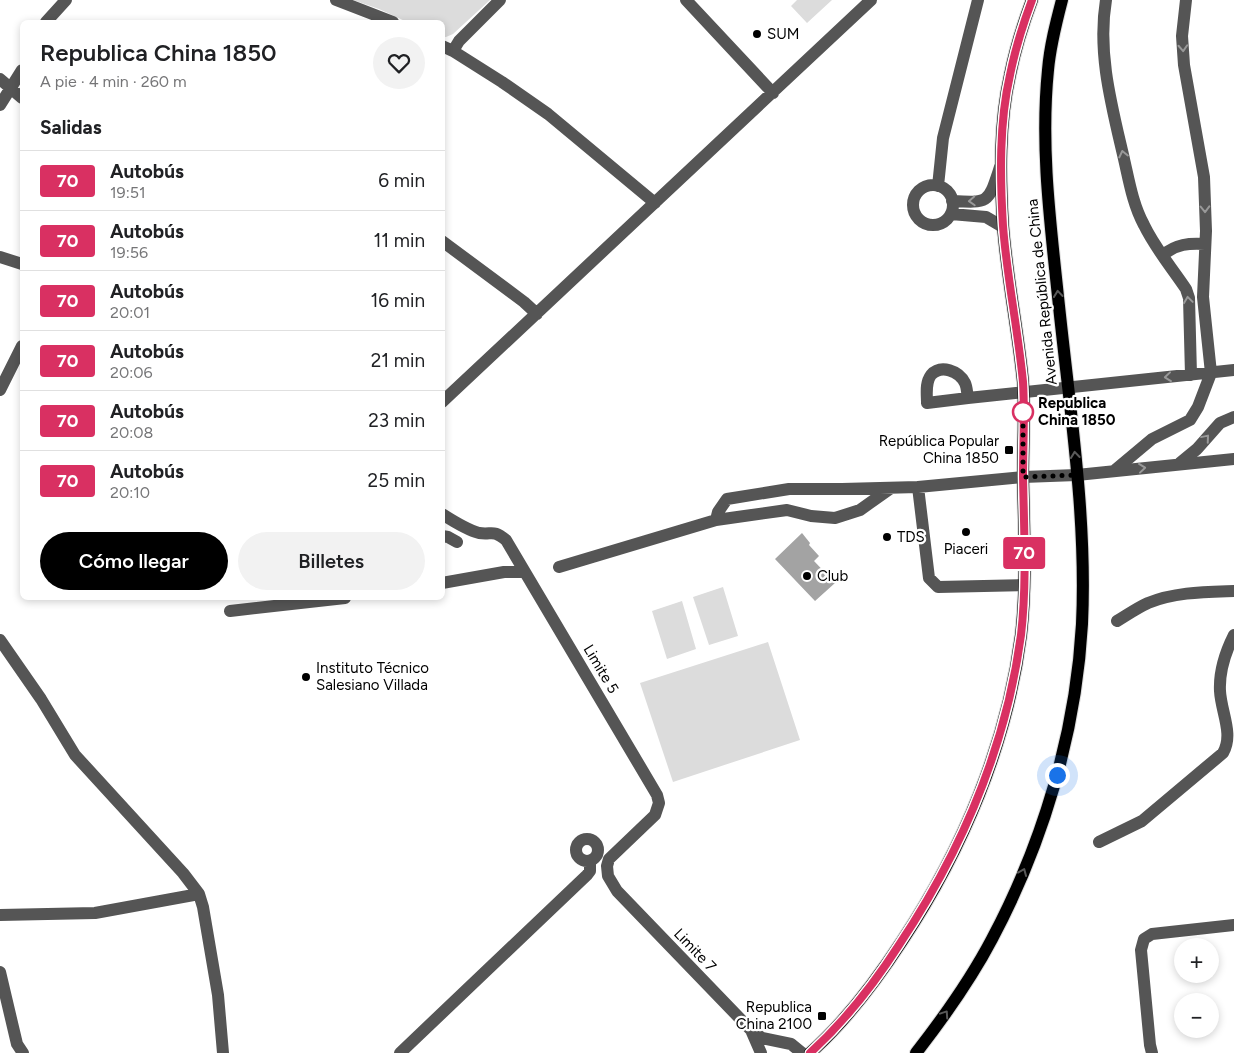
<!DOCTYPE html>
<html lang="es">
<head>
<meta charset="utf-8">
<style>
  body { margin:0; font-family:Figtree,sans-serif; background:#f2f2f2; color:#202124; height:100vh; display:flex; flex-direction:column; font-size:19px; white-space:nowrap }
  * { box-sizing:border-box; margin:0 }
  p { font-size:16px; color:#757577 }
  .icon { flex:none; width:28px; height:28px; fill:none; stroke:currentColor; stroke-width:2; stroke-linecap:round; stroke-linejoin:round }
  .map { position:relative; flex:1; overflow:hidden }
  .panel { position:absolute; left:20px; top:20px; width:425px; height:580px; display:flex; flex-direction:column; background:#fff; border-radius:8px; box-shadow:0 2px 8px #0003 }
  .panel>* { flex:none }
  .badge { padding:0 10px; border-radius:4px; font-size:18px; line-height:32px }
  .tools { position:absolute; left:1174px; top:938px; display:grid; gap:10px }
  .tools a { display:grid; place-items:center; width:45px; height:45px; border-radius:50%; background:#fff; box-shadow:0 2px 8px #0003; font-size:25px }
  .you { position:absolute; width:25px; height:25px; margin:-12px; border:4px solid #fff; border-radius:50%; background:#1a73e8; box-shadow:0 0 0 8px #1a73e833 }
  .map>.badge { position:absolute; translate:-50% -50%; box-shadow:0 0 0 2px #fff }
  h2 { padding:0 20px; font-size:19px; line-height:45px }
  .round { display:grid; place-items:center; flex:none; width:52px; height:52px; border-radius:26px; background:#f2f2f2 }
  .summary { display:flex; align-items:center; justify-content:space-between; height:85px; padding:0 20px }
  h1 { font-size:24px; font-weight:600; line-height:38px }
  .button { display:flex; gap:10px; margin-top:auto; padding:10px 20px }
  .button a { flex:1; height:58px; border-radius:30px; background:#000; color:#fff; font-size:20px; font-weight:600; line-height:58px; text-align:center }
  .button a+a { background:#f2f2f2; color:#202124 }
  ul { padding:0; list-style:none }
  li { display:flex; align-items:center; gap:15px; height:60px; padding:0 20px; border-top:1px solid #e0e0e0 }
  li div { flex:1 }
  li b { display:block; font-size:19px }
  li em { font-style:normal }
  li .badge { min-width:55px; font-weight:700; text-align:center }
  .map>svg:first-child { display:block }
  .green { fill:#dcdcdc }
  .water { fill:#a3a3a3 }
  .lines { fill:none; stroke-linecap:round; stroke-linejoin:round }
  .major-casing { stroke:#dbdbdb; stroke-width:14 }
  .minor { stroke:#555; stroke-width:12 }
  .major { stroke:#000; stroke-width:12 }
  .oneway { stroke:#999 }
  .oneway2 { stroke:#595959 }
  .line-casing { stroke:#fff; stroke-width:11 }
  .line { stroke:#d93062; stroke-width:8 }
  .walk { stroke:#000; stroke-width:5; stroke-dasharray:0 9 }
  .poi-dot { fill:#000; stroke:#fff; stroke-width:2 }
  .stop-dot { fill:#fff; stroke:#d93062; stroke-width:2.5 }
  .labels { text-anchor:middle; stroke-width:4.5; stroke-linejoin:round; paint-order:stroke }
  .poi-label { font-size:15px; fill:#000; stroke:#fff; text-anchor:start }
  .street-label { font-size:15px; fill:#000; stroke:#fff }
  .stop-label { font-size:15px; font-weight:bold; fill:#000; stroke:#fff; text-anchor:start }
</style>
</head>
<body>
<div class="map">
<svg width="1234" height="1053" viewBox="0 0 1234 1053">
  <rect width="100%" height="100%" fill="#fff"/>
  <path class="green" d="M353,0H490L453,34L446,37H443L442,22H407L379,9Z
    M797,0H832L807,23L791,6Z
    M723,587L738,636L709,645L693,597Z
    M682,601L696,649L667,659L652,611Z
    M768,642L800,740L673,782L640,683Z"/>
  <path class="water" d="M802,533L810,543L809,545L819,556L814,561L835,583L815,601L775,559Z"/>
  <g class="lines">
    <defs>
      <path id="major" d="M810,1053C846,1021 876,981 902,941C963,849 1007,744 1021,635C1027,583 1024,529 1023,477C1023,446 1025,414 1023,382C1018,330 1007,278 1003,226C1000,177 999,123 1010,75C1015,50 1023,24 1032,0
        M916,1053C944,1017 971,979 992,939C1043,843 1076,733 1082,624C1087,518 1070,411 1059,306C1051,228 1040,149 1048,70C1050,46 1056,23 1062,0"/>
    </defs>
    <use href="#major" class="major-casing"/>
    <path class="minor" d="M336,0L393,22
      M686,0L773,93
      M1106,0C1097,53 1112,107 1124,159C1129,181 1133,205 1144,225C1155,248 1172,268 1186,289L1189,298L1191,375
      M46,22L66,0
      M442,46L453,51L459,41L500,0
      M453,51L502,82L548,114L655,203
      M0,79L22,98
      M0,105L22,70
      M913 205a20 20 0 1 1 40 0a20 20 0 1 1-40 0Z
      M938,186L943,138L978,0
      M952,201C990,203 988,203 1000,167
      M951,214L986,217L1003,227
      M442,241L524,302L537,314
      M1163,255C1176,244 1189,243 1205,244
      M0,257L22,264
      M0,390L22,346
      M968,398L927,403C927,394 925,383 931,375C941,364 959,371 965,383C967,387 967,393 968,398L1234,370
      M442,402L871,0
      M1180,463L1197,449L1220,423L1234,417
      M1115,470L1152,439L1190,420L1198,407L1211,373L1203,297L1206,231L1204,177L1184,65L1182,36L1186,0
      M918,487L929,578L938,587L1024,585
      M442,514C453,521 467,530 479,533C493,535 492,529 506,540L657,795L659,803L655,815L609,859L607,866L608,876L617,891L751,1030L762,1038L791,1044L802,1053
      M716,520L718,512L727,499L789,489H842L918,487L1023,477L1077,475L1234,459
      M442,536L448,537L457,542
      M559,567L716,520L787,510L811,516L835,518L860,510L891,488
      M442,583L504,572H524
      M230,611L345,598
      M1117,621C1127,615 1137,608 1148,603C1175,592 1205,592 1234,591
      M0,640L41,699L75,755L183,873L199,894L203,907L218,995L223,1053
      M576 850a11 11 0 1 1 22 0a11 11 0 1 1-22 0Z
      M1099,842L1142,821L1223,753C1234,734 1221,712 1220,691C1219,672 1226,651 1234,635
      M0,915L95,913L199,894
      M0,972L17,1044L23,1053
      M751,1030L761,1053
      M400,1053L587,875L590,871V861
      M1152,1053L1150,1045L1141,950L1144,939L1152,934L1234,925"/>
    <use href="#major" class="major"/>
  </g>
  <defs><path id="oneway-chevron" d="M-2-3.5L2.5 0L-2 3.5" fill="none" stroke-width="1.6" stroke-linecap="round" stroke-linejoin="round" transform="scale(1.25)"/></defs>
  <g class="oneway">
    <use href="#oneway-chevron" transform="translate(1183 48) rotate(87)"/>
    <use href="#oneway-chevron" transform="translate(1123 154) rotate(-103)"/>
    <use href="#oneway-chevron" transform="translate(972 201) rotate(177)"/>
    <use href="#oneway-chevron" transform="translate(1205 209) rotate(89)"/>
    <use href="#oneway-chevron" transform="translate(1188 300) rotate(-98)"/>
    <use href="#oneway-chevron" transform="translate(1168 377) rotate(174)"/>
    <use href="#oneway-chevron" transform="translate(1206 438) rotate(-50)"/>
    <use href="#oneway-chevron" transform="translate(1142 468) rotate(-6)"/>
  </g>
  <g class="oneway2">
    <use href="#oneway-chevron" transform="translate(1058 294) rotate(-96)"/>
    <use href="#oneway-chevron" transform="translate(1075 455) rotate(-96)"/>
    <use href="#oneway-chevron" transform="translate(1023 872) rotate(-67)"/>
    <use href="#oneway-chevron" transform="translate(945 1014) rotate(-56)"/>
  </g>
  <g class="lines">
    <defs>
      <path id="line" d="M810,1053C844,1022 874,984 899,945C961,852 1006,747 1021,635C1027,583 1024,529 1023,477C1023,446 1025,414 1023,382C1018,330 1007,278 1003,226C1000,177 999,123 1010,75C1015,50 1023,24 1032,0"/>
    </defs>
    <use href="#line" class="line-casing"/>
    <use href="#line" class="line"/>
    <path class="walk" d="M1023,412V410V477L1077,475L1078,484C1080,530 1084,578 1082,625C1078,676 1069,725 1057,775"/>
  </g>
  <g class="poi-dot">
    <circle cx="757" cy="34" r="5"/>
    <rect x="1004" y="445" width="10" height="10" rx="2.5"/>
    <circle cx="966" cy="532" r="5"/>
    <circle cx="887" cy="537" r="5"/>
    <circle cx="807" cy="576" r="5"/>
    <circle cx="306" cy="677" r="5"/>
    <rect x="817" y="1011" width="10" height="10" rx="2.5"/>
  </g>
  <circle class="stop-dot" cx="1023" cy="412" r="10"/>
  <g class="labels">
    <g class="poi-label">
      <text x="767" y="39">SUM</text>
      <text x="999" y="446" text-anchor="end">República Popular<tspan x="999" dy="17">China 1850</tspan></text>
      <text x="897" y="542">TDS</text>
      <text x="966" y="554" text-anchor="middle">Piaceri</text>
      <text x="817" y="581">Club</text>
      <text x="316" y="673">Instituto Técnico<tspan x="316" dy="17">Salesiano Villada</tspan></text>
      <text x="812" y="1012" text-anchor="end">Republica<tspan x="812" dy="17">China 2100</tspan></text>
    </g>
    <g class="street-label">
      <text transform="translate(1042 292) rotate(-96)" y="5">Avenida República de China</text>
      <text transform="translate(601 669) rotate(59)" y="5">Limite 5</text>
      <text transform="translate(695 950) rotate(46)" y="5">Limite 7</text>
    </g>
    <g class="stop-label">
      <text x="1038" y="408">Republica<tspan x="1038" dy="17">China 1850</tspan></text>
    </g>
  </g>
</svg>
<div class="tools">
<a>+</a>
<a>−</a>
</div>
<div class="you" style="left:1057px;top:775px"></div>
<b class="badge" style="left:1024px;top:553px;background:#d93062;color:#fff">70</b>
<section class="panel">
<div class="summary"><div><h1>Republica China 1850</h1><p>A pie · 4 min · 260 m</p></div><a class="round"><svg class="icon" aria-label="heart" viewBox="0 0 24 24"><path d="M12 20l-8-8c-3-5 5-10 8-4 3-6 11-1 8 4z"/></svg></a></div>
<h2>Salidas</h2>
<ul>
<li><span class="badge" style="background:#d93062;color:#fff">70</span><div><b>Autobús</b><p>19:51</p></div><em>6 min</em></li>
<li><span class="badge" style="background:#d93062;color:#fff">70</span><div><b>Autobús</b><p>19:56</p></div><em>11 min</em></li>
<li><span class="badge" style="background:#d93062;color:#fff">70</span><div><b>Autobús</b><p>20:01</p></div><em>16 min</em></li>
<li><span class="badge" style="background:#d93062;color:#fff">70</span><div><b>Autobús</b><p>20:06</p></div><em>21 min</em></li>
<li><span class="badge" style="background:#d93062;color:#fff">70</span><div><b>Autobús</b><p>20:08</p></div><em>23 min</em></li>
<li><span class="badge" style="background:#d93062;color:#fff">70</span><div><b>Autobús</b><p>20:10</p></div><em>25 min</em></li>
</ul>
<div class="button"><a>Cómo llegar</a><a>Billetes</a></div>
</section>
</div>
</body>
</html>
